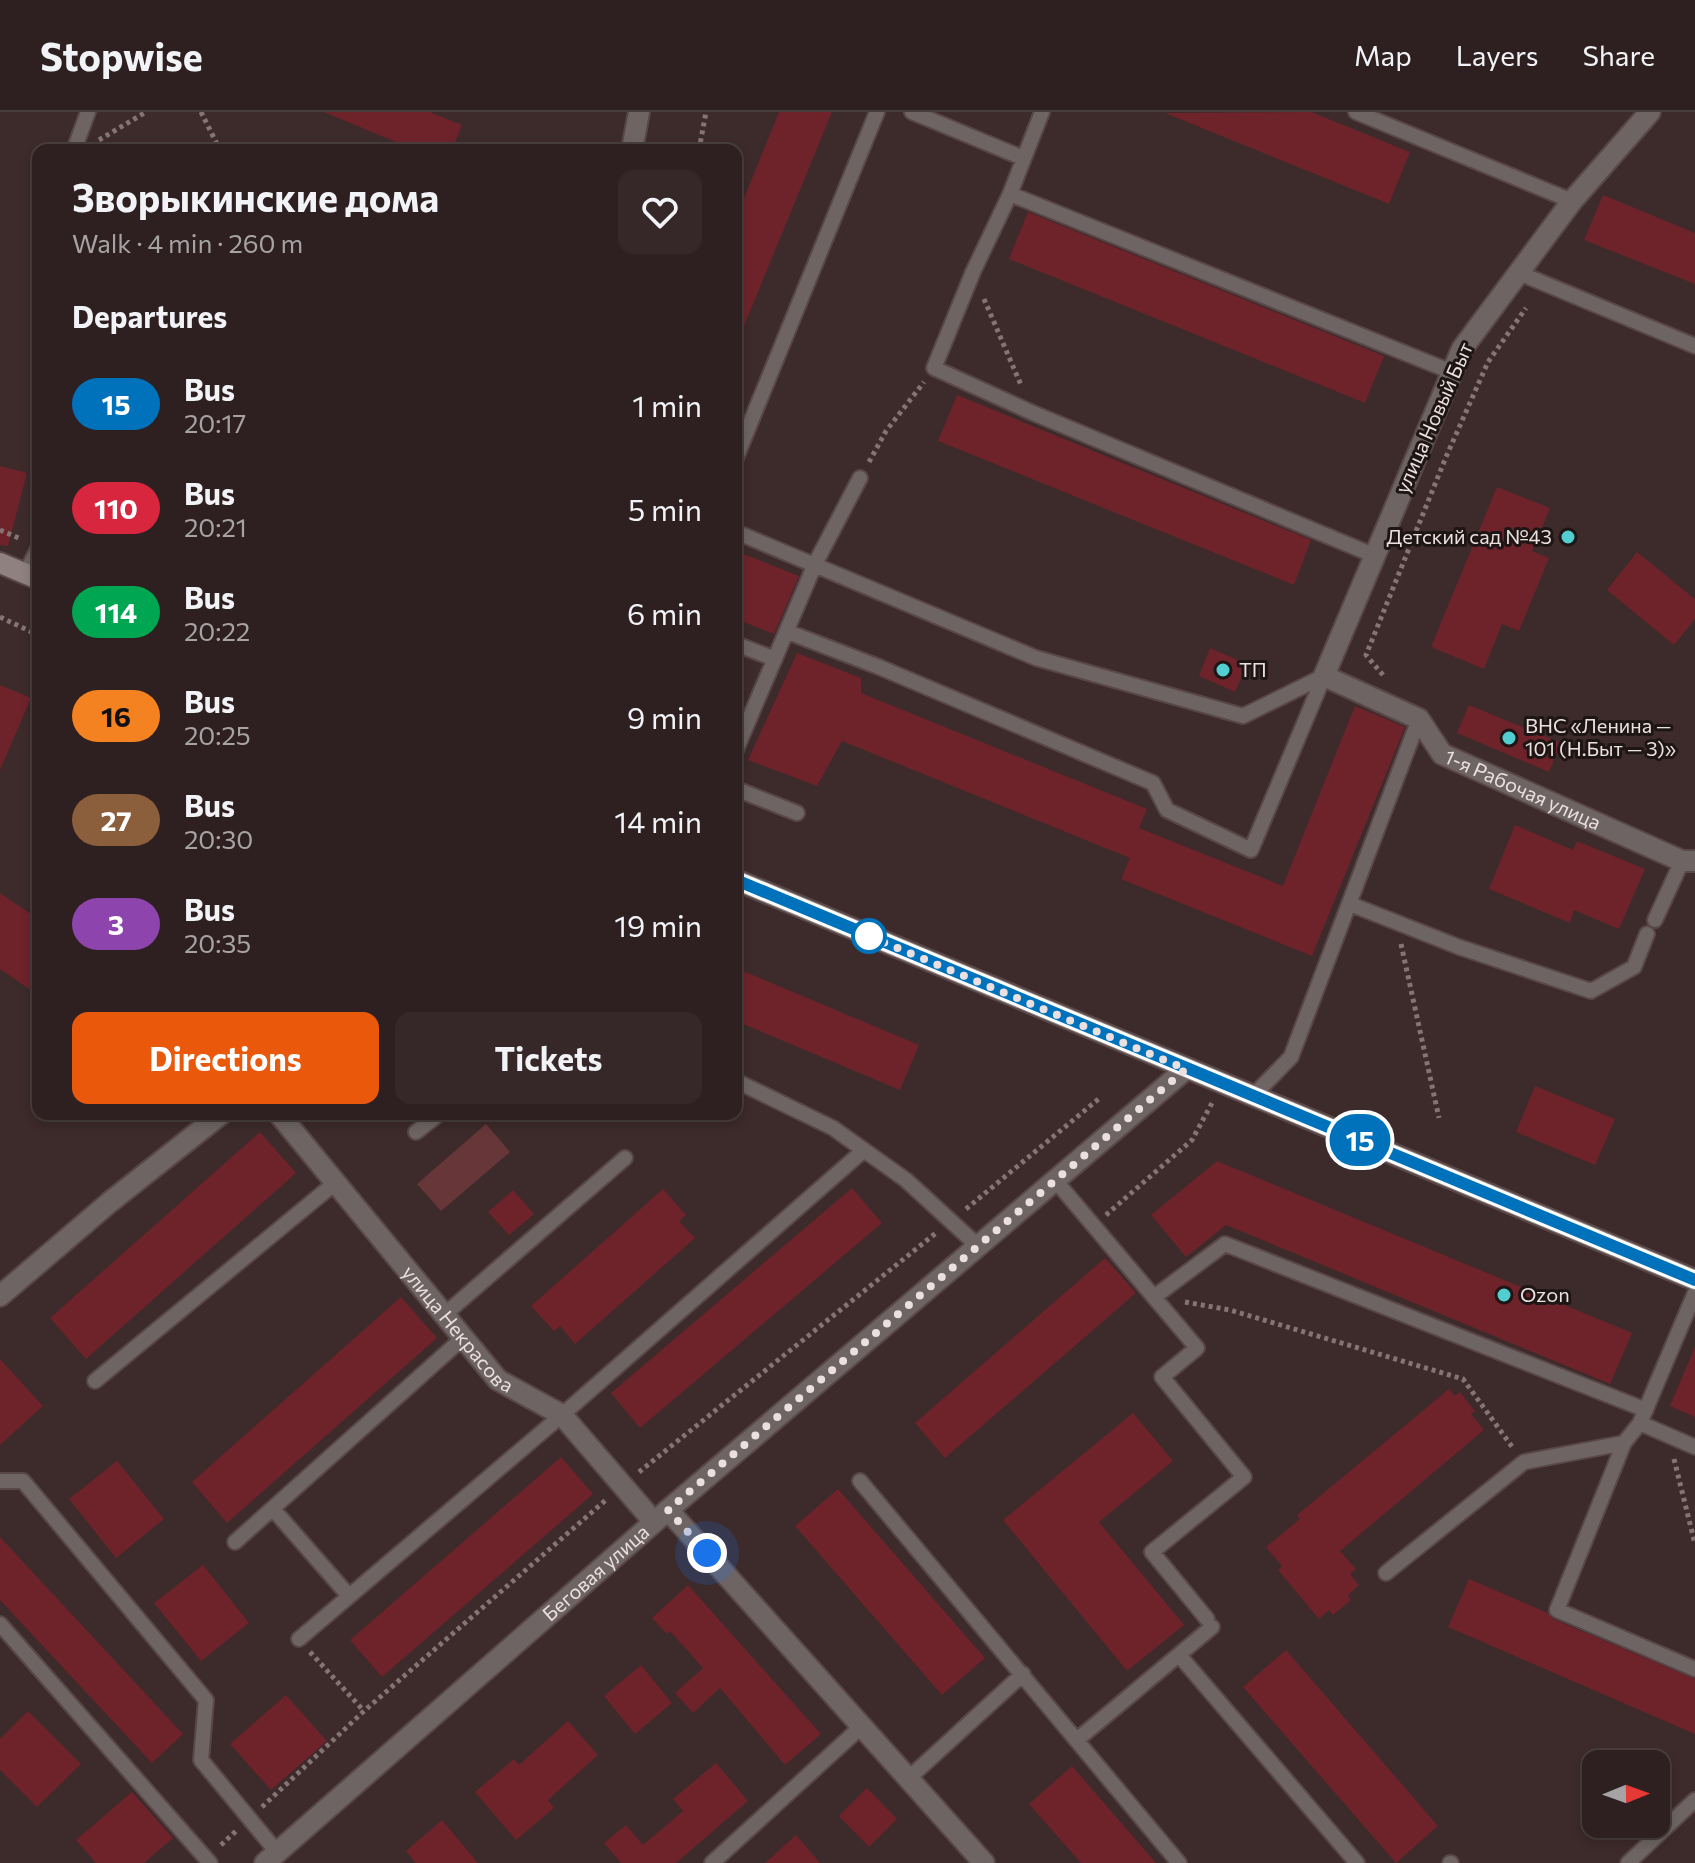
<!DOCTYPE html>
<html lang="en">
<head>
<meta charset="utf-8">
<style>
  body { margin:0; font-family:Commissioner,sans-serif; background:#362829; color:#f1f3f6; height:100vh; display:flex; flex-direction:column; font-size:30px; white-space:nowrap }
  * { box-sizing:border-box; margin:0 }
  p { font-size:26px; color:#a7a3a5 }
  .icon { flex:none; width:44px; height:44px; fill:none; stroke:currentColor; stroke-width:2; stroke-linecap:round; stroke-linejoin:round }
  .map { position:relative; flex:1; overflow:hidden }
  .panel { position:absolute; left:32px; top:32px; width:710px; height:976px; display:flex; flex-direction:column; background:#2e2020; border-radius:16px; box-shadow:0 4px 12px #0003,0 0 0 2px #493e3e }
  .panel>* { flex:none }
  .badge { padding:0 16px; border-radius:26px; font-size:28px; line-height:52px }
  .needle { width:52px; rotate:89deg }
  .fabs { position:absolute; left:1582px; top:1638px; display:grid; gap:16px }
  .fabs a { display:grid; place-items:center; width:88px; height:88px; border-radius:16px; background:#2e2020; box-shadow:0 4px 12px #0003,0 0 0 2px #493e3e; font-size:40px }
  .you { position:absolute; width:40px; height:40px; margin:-20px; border:6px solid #fff; border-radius:50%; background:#1a73e8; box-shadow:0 0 0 12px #1a73e833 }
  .map>.badge { position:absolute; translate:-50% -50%; box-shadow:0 0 0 4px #fff }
  h2 { padding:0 40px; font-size:30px; line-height:72px }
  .round { display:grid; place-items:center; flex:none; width:84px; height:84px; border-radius:16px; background:#362829 }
  .head { display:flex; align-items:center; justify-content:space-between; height:136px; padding:0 40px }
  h1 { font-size:38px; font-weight:700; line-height:60px }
  .action { display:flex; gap:16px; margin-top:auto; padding:16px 40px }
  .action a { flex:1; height:92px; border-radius:16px; background:#ea580c; color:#fff; font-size:32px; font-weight:700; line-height:92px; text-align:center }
  .action a+a { background:#362829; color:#f1f3f6 }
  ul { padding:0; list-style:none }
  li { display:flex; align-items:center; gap:24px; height:104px; padding:0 40px }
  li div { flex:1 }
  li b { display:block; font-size:30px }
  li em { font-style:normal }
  li .badge { min-width:88px; font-weight:700; text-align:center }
  header { display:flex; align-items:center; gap:48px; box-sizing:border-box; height:112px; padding:0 40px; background:#2e2020; border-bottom:2px solid #493e3e }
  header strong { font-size:38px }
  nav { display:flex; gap:44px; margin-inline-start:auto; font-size:28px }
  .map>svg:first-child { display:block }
  .green { fill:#673639 }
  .building { fill:#6e232b }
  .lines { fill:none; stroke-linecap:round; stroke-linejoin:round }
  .service-casing { stroke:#594747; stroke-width:18 }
  .minor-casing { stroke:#594747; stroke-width:24 }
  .tertiary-casing { stroke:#594747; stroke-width:24 }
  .secondary-casing { stroke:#594747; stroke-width:24 }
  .path { stroke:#847474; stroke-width:5; stroke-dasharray:4 4; stroke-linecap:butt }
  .service { stroke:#6e6464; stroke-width:14 }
  .minor { stroke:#6e6464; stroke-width:20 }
  .tertiary { stroke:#6e6464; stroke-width:20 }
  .secondary { stroke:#908181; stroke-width:20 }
  .line-casing { stroke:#fff; stroke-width:18 }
  .line { stroke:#0072bc; stroke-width:12 }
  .walk { stroke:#ecdfdf; stroke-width:8; stroke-dasharray:0 14.4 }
  .poi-dot { fill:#52cdd0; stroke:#1e1515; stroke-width:3 }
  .stop-dot { fill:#fff; stroke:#0072bc; stroke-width:4 }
  .labels { text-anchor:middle; stroke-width:6; stroke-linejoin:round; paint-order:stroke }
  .street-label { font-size:20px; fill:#ecdfdf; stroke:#1e1515 }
  .poi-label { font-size:20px; fill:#ecdfdf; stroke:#1e1515; text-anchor:start }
</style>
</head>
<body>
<header>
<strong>Stopwise</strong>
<nav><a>Map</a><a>Layers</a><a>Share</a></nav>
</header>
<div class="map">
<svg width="1695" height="1751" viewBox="0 0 1695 1751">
  <rect width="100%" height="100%" fill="#3d2a2a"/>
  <path class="green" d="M486,1012L510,1040L441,1099L417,1072Z"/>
  <path class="building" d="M324,0H430L462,13L452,38H415Z
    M779,0H832L737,231L736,106Z
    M1311,0L1410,40L1389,92L1165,1Z
    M1603,83L1695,121V172L1584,128Z
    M1028,100L1384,244L1365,291L1009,147Z
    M957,283L1311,428L1294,473L938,329Z
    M0,354L27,361L8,434L0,433Z
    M1497,375L1550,396L1532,439L1549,446L1519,519L1502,512L1484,557L1431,535Z
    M736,439L799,464L774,522L736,507Z
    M1637,440L1695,487V507L1674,533L1607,478Z
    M1210,536L1247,552L1235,580L1199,564Z
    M797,541L861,566V581L1147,697L1139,716L1283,774L1355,594L1405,615L1312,844L1121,767L1130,746L842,629L817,674L748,648Z
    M0,573L31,586L0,658Z
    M1469,593L1561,631L1549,660L1457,621Z
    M1515,713L1573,738L1577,729L1645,757L1619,817L1574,798L1570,811L1489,777Z
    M0,781L38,807V883L0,857Z
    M736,856L919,933L900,978L736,909Z
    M1535,974L1615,1007L1595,1053L1516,1020Z
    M260,1020L296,1061L86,1247L50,1206Z
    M1217,1049L1632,1221L1610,1272L1226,1113L1186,1145L1151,1103Z
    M852,1076L882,1111L640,1316L611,1281Z
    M663,1077L686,1103L679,1109L695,1126L575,1232L560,1214L554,1219L531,1194Z
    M513,1078L534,1102L509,1123L488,1100Z
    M1105,1146L1136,1181L945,1346L915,1311Z
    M401,1185L437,1226L227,1411L192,1370Z
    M1695,1235V1305L1670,1294Z
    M0,1247L43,1294L0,1333Z
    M1449,1277L1455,1284L1460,1280L1475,1299L1471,1302L1484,1318L1340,1439L1356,1457L1350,1462L1359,1473L1348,1483L1351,1488L1333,1503L1329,1498L1319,1507L1278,1458L1282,1454L1266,1435L1300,1407L1297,1403Z
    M1133,1301L1173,1349L1099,1410L1184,1513L1127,1559L1003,1408Z
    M561,1345L593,1382L382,1565L350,1528Z
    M117,1349L164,1407L116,1446L69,1387Z
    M838,1377L985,1546L942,1583L795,1414Z
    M0,1425L183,1622L152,1651L0,1488Z
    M203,1453L249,1511L201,1549L154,1491Z
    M1469,1467L1548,1501L1553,1507L1695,1567V1622L1448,1515Z
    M688,1473L821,1622L785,1653L720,1576L693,1601L675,1581L703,1556L670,1519L667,1522L652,1506Z
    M1286,1538L1438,1714L1396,1751L1243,1575Z
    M641,1553L672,1591L635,1622L604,1584Z
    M286,1583L327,1629L271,1678L230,1632Z
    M28,1599L81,1652L37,1695L0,1658V1627Z
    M568,1609L598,1643L548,1688L554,1696L516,1728L475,1680L514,1647L519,1653Z
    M716,1651L748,1689L676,1751H621L604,1731L626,1713L643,1733L683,1699L673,1687Z
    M1072,1654L1156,1751H1081L1029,1692Z
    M867,1676L897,1707L869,1735L839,1704Z
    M132,1680L173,1726L144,1751H96L76,1728Z
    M442,1708L478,1751H416L406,1739Z
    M796,1723L820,1751H765Z"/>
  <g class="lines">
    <defs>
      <path id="service" d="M912,0L1023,46
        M1042,0L1010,82L973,160L934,256L1033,301L1373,443
        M1356,0L1572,89
        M74,38L88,0
        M1010,82L1452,260
        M1519,161L1695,234
        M736,346L877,0
        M736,420L1036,546L1243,604L1324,564
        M25,462L38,437
        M788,520L879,555L1153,671L1167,698L1251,738L1324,564
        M736,532L775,547
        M736,638L815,452L860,366
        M736,677L797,701
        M1350,792L1459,835L1591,879L1634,855L1647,822
        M1655,808L1682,749
        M736,969L833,1016L906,1068L978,1134
        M1253,984L1291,945L1419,607
        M416,1020L439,1002
        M1055,1068L1197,1236L1162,1265L1244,1365L1152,1440L1207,1507
        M1154,1185L1225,1132L1646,1298
        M444,1203L625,1046
        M95,1269L335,1071
        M1640,1311L1695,1335
        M1624,1331L1557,1498L1695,1557
        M0,1369H23L206,1588L201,1648L277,1740
        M860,1369L1179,1751
        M273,1397L349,1484
        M235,1430L463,1226
        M1386,1461L1524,1350L1624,1331L1640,1311L1695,1181
        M0,1512L210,1751
        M299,1527L562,1303L864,1038
        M1179,1543L1357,1751
        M1078,1627L1212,1515
        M909,1666L1023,1562
        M712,1751L862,1614
        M1450,1751H1451
        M1628,1751L1695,1688"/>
      <g id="minor">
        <path id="s1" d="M1650,0L1572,89L1462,237L1324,564L1419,607L1442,642L1682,749H1695"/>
        <path id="s2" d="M279,1002L498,1268L562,1303L654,1410"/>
        <path d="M0,1184L110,1090L221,1002"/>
        <path d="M668,1398L984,1751"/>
        <path id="s3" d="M265,1751L668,1398L1186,957"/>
      </g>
      <path id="tertiary" d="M632,38L639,0"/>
      <path id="secondary" d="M0,451L38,467
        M736,768L1695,1168"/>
    </defs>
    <use href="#service" class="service-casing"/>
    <use href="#minor" class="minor-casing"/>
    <use href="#tertiary" class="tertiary-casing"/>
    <use href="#secondary" class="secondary-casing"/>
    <path class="path" d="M201,0L220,38
      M99,28L146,0
      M699,38L706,0
      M984,187L1021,273
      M869,350L886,319L924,270
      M0,418L21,427
      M0,505L38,523
      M1383,563L1366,543L1446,345L1488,250L1526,196
      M1401,832L1439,1006
      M966,1097L1101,985
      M1106,1103L1192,1028L1212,991
      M1185,1190L1230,1198L1463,1267L1513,1336
      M1674,1347L1695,1432
      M639,1360L936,1121
      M310,1540L364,1599
      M262,1695L364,1599L607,1387
      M221,1733L237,1718"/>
    <use href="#service" class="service"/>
    <use href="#minor" class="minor"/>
    <use href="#tertiary" class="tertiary"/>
    <use href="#secondary" class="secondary"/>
  </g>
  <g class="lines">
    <defs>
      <path id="line" d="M736,768L1695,1168"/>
    </defs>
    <use href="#line" class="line-casing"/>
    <use href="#line" class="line"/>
    <path class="walk" d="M707,1441L668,1398L1186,957L869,824"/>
  </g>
  <g class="poi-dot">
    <circle cx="1568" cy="425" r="8"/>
    <circle cx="1223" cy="558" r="8"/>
    <circle cx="1509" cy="626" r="8"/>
    <circle cx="1504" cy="1183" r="8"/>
  </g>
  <circle class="stop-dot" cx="869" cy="824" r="16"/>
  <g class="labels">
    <g class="street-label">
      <text transform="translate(1434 306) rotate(-66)" y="7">улица Новый Быт</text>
      <text dy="7" stroke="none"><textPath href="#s1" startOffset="892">1-я Рабочая улица</textPath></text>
      <text dy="7" stroke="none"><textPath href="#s2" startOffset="280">улица Некрасова</textPath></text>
      <text dy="7" stroke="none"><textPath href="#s3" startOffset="440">Беговая улица</textPath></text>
    </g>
    <g class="poi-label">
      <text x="1552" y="432" text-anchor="end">Детский сад №43</text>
      <text x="1239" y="565">ТП</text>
      <text x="1525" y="621">ВНС «Ленина —<tspan x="1525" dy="23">101 (Н.Быт — 3)»</tspan></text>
      <text x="1520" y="1190">Ozon</text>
    </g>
  </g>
</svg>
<div class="fabs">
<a><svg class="needle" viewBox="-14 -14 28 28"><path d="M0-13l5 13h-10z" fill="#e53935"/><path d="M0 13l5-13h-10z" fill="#a7a3a5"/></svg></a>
</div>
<div class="you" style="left:707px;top:1441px"></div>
<b class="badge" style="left:1360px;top:1028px;background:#0072bc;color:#fff">15</b>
<section class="panel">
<div class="head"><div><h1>Зворыкинские дома</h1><p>Walk · 4 min · 260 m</p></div><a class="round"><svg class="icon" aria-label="heart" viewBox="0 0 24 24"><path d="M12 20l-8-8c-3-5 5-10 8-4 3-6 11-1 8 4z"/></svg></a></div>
<h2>Departures</h2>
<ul>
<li><span class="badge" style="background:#0072bc;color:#fff">15</span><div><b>Bus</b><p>20:17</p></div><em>1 min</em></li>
<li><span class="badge" style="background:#d7263d;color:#fff">110</span><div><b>Bus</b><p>20:21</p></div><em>5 min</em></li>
<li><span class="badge" style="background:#00a651;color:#fff">114</span><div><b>Bus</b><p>20:22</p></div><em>6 min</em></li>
<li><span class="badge" style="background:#f58220;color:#111">16</span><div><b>Bus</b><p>20:25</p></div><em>9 min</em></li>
<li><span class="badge" style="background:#8b5e3c;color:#fff">27</span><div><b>Bus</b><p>20:30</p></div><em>14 min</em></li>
<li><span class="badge" style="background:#8e44ad;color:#fff">3</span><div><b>Bus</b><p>20:35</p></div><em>19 min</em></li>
</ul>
<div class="action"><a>Directions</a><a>Tickets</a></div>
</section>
</div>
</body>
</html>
